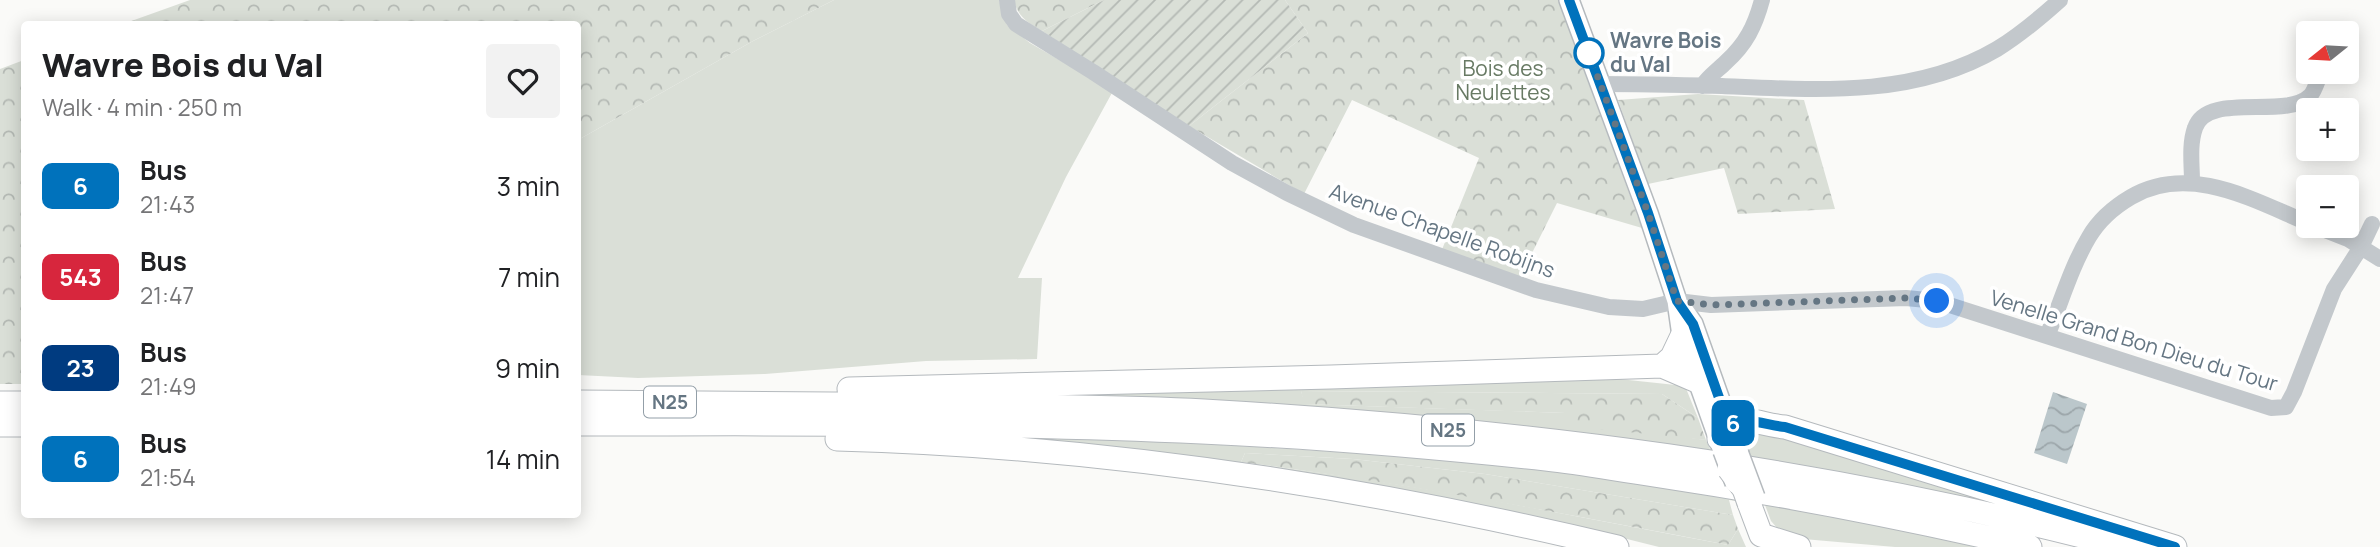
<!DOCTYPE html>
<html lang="en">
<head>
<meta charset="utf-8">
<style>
  body { margin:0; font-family:Manrope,sans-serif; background:#f2f2f2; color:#202124; height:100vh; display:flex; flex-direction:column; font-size:26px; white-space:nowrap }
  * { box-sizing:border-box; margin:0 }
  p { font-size:23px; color:#757577 }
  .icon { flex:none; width:38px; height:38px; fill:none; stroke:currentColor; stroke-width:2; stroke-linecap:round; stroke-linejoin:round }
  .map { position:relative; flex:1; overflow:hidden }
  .details { position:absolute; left:21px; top:21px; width:560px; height:497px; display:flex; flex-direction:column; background:#fff; border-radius:7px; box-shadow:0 4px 18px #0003 }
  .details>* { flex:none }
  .badge { padding:0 14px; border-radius:10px; font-size:24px; line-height:46px }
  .needle { width:46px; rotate:252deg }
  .fabs { position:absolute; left:2296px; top:21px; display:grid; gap:14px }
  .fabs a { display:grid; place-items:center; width:63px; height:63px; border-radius:7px; background:#fff; box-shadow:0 4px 18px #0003; font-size:35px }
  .you { position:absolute; width:35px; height:35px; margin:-18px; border:5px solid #fff; border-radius:50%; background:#1a73e8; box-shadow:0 0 0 10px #1a73e833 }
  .map>.badge { position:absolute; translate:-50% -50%; box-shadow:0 0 0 4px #fff }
  .round { display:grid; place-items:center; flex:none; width:74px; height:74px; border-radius:7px; background:#f2f2f2 }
  .head { display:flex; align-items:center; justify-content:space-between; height:119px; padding:0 21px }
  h1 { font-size:33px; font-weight:800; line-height:52px }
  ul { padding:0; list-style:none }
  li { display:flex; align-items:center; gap:21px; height:91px; padding:0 21px }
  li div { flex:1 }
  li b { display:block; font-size:26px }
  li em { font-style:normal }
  li .badge { min-width:77px; font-weight:700; text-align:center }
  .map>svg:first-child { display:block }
  .grass { fill:#dadfd7 }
  .forest { fill:url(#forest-crowns) }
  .garden { fill:url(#garden-furrows) }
  .water { fill:url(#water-waves) }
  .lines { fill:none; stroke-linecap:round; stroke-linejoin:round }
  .major-casing { stroke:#b5babe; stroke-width:22 }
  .highway-casing { stroke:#b4b9bd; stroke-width:25 }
  .minor { stroke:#c3c8cc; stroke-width:16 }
  .major { stroke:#fff; stroke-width:19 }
  .highway { stroke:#fff; stroke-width:23 }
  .major-bridge-casing { stroke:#b5babe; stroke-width:22; stroke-linecap:butt }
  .highway-bridge-casing { stroke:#b4b9bd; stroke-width:25; stroke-linecap:butt }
  .major-bridge { stroke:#fff; stroke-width:19 }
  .highway-bridge { stroke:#fff; stroke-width:23 }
  .line-casing { stroke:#fff; stroke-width:16 }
  .line { stroke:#0072bc; stroke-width:10 }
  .walk { stroke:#657683; stroke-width:7; stroke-dasharray:0 12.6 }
  .stop-dot { fill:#fff; stroke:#0072bc; stroke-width:3.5 }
  .labels { text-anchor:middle; stroke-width:7; stroke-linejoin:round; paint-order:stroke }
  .shield { fill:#fff; stroke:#939fa8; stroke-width:2 }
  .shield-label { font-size:19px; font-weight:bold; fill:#657683 }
  .stop-label { font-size:21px; font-weight:bold; fill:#657683; stroke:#fff; text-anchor:start }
  .park-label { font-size:21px; fill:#687a64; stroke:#fff }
  .street-label { font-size:21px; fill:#657683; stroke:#fff }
</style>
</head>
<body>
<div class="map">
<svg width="2380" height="547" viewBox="0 0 2380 547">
  <defs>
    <pattern id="forest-crowns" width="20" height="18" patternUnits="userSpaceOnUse" patternTransform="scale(1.75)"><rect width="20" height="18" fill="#dadfd7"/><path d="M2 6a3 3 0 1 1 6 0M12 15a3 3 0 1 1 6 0" fill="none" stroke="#b4b9b4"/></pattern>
    <pattern id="garden-furrows" width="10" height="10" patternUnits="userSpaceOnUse" patternTransform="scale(1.75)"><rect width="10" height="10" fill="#dadfd7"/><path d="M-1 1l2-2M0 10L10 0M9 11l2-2" fill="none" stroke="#b4b9b4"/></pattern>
    <pattern id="water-waves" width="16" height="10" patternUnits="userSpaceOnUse" patternTransform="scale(1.75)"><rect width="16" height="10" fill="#bbc7cb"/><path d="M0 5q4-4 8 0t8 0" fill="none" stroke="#9ca6aa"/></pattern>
  </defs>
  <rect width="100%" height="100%" fill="#fafaf8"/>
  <path class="grass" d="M834,0H999L1007,25L1030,43L1113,91L1066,177L1018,278H1042L1037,359L926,361L765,374L638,378L578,375V140L753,41Z
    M1591,376L1685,386L1698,418L1662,394L1301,391L1305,404L1566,413L1677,436L1706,440L1710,449L1746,455L1738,429L1761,430L2011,506L904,394Z
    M969,435C1188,442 1406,451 1624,480C1748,497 1871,523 1994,547H1895L1792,538L1778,529L1771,521L1765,505L1729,500L1733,515L1485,474L1353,459L1245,453L1241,462L1352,477L1480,498L1728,545L1738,529L1746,547H1659L1623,538Z"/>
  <path class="forest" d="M190,0H834L753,41L578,140V24H123Z
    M1014,0H1104L1042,31C1028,23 1017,16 1014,0Z
    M1285,0H1558L1642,228L1557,203L1518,281L1441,252L1479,158L1352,100L1304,194L1189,126L1308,33Z
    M24,60V384H0V69Z
    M1698,94L1804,100L1835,209L1738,214L1724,168L1648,184L1618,100Z
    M1301,391L1662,394L1698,418L1706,440L1570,426L1565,413L1304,404Z
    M1245,453L1353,459L1485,474L1733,515L1738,529L1728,545C1566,514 1405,483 1241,462Z"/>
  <path class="garden" d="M1104,0H1285L1308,33L1189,126L1042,31Z"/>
  <path class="water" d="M2053,392L2087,404L2067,464L2034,453Z"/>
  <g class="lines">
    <defs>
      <path id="major" d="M1569,0L1648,213L1677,301L1682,336L1723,451
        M1682,308L1693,324L1739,454"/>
      <path id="highway" d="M1662,366L1672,357L1682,336
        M849,389L1331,377L1662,366L1706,385L1714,408L1726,418
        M578,402C711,402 844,403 977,405C1052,407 1128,407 1204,411C1514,429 1823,467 2124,547
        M0,403H24
        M578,424C786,424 994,422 1202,432C1317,437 1432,447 1546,459C1583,463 1619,470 1655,475C1781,494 1906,518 2030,547
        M0,425H24
        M837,439C1100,446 1362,486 1617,547
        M1719,439C1743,409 1752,424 1785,427L2175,547
        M1749,503L1761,535L1799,547"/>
    </defs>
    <use href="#major" class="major-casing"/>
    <use href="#highway" class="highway-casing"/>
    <path class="minor" d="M1007,0L1009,14L1016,24L1093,72L1232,163L1287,193L1354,225L1536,290L1609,307L1643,309L1677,301L1711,305L1906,298L1937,301L2271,408L2286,407L2294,392L2334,289L2361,247L2372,224
      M1600,84C1641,84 1682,85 1722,86C1815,90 1914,98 1997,49C2020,35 2040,18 2060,0
      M1702,86C1709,76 1718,70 1726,62C1746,44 1755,26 1762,0
      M2192,182C2192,165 2189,145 2195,128C2207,91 2286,120 2310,96C2315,91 2318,79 2321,72
      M2315,226L2348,239L2380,259
      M2047,336C2061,303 2071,267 2089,237C2099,220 2114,207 2131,197C2189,163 2253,200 2308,223"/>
    <use href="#major" class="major"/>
    <use href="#highway" class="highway"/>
    <defs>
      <path id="major-bridge" d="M1723,451L1735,483
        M1739,454L1755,497"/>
      <path id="highway-bridge" d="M1729,469L1744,489L1749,503"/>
    </defs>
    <use href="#major-bridge" class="major-bridge-casing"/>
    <use href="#highway-bridge" class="highway-bridge-casing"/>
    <use href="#major-bridge" class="major-bridge"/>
    <use href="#highway-bridge" class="highway-bridge"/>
  </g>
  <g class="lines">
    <defs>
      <path id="line" d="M1569,0L1648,213L1677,301L1693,324L1729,426C1743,414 1768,426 1785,427L2175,547"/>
    </defs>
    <use href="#line" class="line-casing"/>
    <use href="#line" class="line"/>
    <path class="walk" d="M1589,53L1648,213L1677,301L1712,305L1906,298L1937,301"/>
  </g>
  <circle class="stop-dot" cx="1589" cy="53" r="14"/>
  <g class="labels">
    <g class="shield">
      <rect x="644" y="386.5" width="52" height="31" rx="5"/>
      <rect x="1422" y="414.5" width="52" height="31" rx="5"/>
    </g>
    <g class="shield-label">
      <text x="670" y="409">N25</text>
      <text x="1448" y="437">N25</text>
    </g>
    <g class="stop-label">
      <text x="1610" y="48">Wavre Bois<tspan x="1610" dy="24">du Val</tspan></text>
    </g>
    <g class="park-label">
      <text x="1503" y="76">Bois des<tspan x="1503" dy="24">Neulettes</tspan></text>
    </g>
    <g class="street-label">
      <text transform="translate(1442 231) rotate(20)" y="7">Avenue Chapelle Robijns</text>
      <text transform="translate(2134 341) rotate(17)" y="7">Venelle Grand Bon Dieu du Tour</text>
    </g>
  </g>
</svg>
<div class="fabs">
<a><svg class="needle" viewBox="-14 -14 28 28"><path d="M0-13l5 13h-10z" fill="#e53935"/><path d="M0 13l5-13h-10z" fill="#757577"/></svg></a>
<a>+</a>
<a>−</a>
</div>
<div class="you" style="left:1937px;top:301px"></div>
<b class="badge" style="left:1733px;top:423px;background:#0072bc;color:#fff">6</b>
<section class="details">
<div class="head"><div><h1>Wavre Bois du Val</h1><p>Walk · 4 min · 250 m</p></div><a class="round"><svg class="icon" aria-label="heart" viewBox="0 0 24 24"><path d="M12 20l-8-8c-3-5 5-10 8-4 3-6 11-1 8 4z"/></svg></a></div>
<ul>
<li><span class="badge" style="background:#0072bc;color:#fff">6</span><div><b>Bus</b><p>21:43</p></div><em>3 min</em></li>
<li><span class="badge" style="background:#d7263d;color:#fff">543</span><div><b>Bus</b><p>21:47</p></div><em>7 min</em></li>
<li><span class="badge" style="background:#003b80;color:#fff">23</span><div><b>Bus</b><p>21:49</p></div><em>9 min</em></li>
<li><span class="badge" style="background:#0072bc;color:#fff">6</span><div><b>Bus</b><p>21:54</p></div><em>14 min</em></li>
</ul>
</section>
</div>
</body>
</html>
